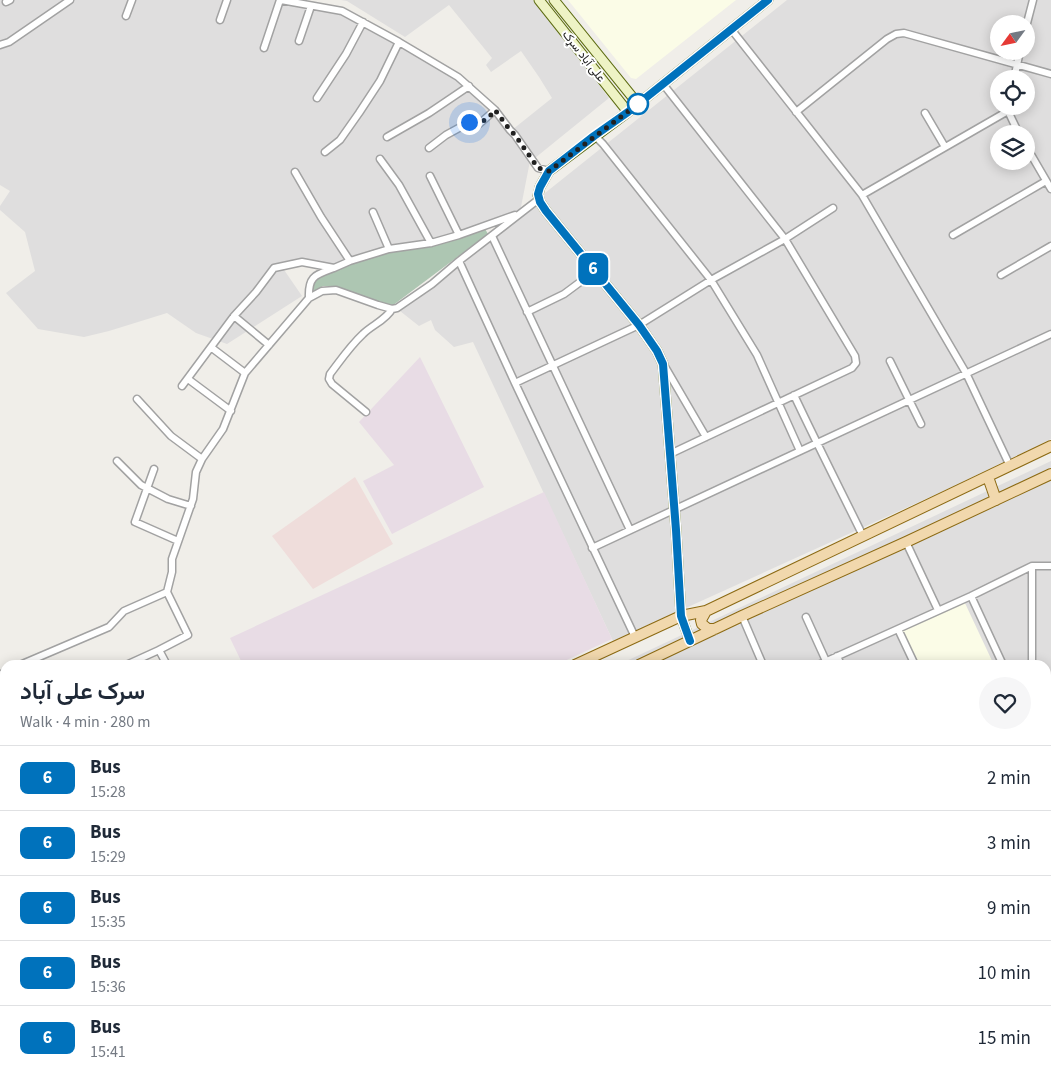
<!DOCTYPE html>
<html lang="en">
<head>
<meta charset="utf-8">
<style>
  body { margin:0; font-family:"Source Sans 3",Vazirmatn,sans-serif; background:#f6f6f7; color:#1f2937; height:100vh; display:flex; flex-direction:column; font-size:19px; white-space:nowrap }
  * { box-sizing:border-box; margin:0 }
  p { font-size:16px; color:#747a83 }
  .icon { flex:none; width:28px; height:28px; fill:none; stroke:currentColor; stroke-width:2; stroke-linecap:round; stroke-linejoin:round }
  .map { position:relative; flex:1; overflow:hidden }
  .details { position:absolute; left:0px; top:660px; width:1051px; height:421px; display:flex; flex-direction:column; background:#fff; border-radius:15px 15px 0 0; box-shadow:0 2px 12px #0003 }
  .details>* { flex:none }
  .badge { padding:0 10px; border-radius:8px; font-size:18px; line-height:32px }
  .needle { width:32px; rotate:237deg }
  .buttons { position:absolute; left:990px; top:15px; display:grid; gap:10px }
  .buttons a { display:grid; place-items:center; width:45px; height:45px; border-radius:50%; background:#fff; box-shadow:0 2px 12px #0003; font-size:25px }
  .you { position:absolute; width:25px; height:25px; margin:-12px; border:4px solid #fff; border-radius:50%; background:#1a73e8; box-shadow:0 0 0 8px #1a73e833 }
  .map>.badge { position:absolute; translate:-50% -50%; box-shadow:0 0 0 2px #fff }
  .round { display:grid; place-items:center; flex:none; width:52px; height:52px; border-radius:26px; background:#f6f6f7 }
  .summary { display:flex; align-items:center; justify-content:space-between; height:85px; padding:0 20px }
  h1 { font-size:24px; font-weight:600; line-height:38px }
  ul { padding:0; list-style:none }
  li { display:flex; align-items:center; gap:15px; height:65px; padding:0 20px; border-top:1px solid #e0e1e3 }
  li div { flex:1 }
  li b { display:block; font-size:19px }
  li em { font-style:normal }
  li .badge { min-width:55px; font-weight:700; text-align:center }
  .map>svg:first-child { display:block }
  .residential { fill:#dfdede; fill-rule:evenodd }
  .commercial { fill:#efdddb }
  .industrial { fill:#e8dce5 }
  .education { fill:#fbfce7 }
  .grass { fill:#cae4b6 }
  .cemetery { fill:#adc6b2 }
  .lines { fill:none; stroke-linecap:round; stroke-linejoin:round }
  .street-casing { stroke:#a2a2a2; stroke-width:9 }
  .secondary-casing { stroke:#5e6d13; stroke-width:11 }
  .primary-casing { stroke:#8c6a13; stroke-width:12 }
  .street { stroke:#fff; stroke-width:6 }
  .secondary { stroke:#eef3c5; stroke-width:9 }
  .primary { stroke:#f1d8ad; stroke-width:10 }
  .line-casing { stroke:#fff; stroke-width:11 }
  .line { stroke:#0072bc; stroke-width:8 }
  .walk { stroke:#212121; stroke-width:5; stroke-dasharray:0 9 }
  .stop-dot { fill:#fff; stroke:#0072bc; stroke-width:2.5 }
  .labels { text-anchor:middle; stroke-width:4; stroke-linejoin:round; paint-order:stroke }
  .street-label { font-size:12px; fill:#212121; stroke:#fff }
</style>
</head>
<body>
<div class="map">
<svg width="1051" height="1081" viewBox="0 0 1051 1081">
  <rect width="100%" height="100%" fill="#f0eee9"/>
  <path class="residential" d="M0,0H292L345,13L440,68L460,82L494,110L530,161L520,212L459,232L437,240L388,247L365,252L332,266L280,264L302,296L227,344L196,333L167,313L109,331L84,337L38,329L6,293L35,271L25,232L0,210V206L10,191L0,185Z
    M341,0H533L609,98L535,158L512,130L552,98L539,77L521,51L491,72L486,65L492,58L449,5L405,37L347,1Z
    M787,0H1051V439L952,487L613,641L473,342L454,347L435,330L431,320L419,326L400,311L545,193ZM999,24H1026V51H999ZM999,79H1026V106H999ZM999,134H1026V161H999Z
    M1051,461V1081H0V957L5,954V1076H1046V665H618Z"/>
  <path class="commercial" d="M355,477L393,544L313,589L272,536Z
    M5,780V818L0,808V783Z
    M5,864V919L0,921V866Z
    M100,1076H174L176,1081H103Z
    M739,1076H818L820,1081H728Z"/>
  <path class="industrial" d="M420,357L484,487L392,534L363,481L394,465L359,422Z
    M544,492L612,639L556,665H243L230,638Z"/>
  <path class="education" d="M568,0H736L636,79L631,78Z
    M964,601L994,665H917L901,630Z
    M147,1076H172L175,1081H137Z"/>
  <path class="grass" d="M600,1076H692L682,1081H602Z"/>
  <path class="cemetery" d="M484,227L488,234L392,306L335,286H323L311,293L314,279L386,250L417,249L466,231Z"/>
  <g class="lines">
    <defs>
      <path id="street" d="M281,0L342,11L399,42L458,77L495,110L510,130L515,135L538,168L549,171
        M6,2L10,0
        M126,16L132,0
        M220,20L227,0
        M1026,27L1033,0
        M731,29L862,195L966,373L1010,466
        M299,41L311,6
        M0,45L9,42L70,0
        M264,48L280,0
        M1014,79L1020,51
        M663,84L785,239L855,356L856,363L852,368L670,454
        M317,98L346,54L363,22
        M1009,106L1008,111L1019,134
        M796,112L887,39L896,34L904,33L1051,74
        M925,113L945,147
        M595,136L603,144L711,280L757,355L800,451
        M387,137L429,113L469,86
        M1026,146L1051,189
        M429,148L446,135L468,123L474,126L478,125L495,110
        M325,152L340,140L359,113L380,81L399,42
        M380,159L399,185L431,243
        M295,172L321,217L350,261
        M430,176L459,235
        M862,195L1008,111
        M373,212L389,249
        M953,235L1046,181
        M492,236L630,530
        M459,261L515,383L635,637
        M1001,275L1051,246
        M309,298C308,276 315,275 334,268
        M527,312L564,294L595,271
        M234,316L269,345
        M212,348L245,373
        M890,361L921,424
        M664,365L706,437
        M188,379L231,411
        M515,383L639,325L711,280L785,239L833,208
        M182,386L234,316L256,292L274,268L302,262L334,268L350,261L389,249L431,243L459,235L515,215
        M794,395C816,442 840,489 863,536
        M137,399L171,436L202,459
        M366,412L332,384L329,379L330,374C340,361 350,346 363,334C372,325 386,320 392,309
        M117,461L141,485L168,499L191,506
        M154,469L135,522L178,541
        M906,542L938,610
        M592,548L1051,334
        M971,596L1003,665
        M742,616L763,665
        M806,617L826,661
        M898,629L915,665
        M159,650L167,665
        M837,656L841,665
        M20,665L109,627L124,611L167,592
        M126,665L159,650L188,635L167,592L172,572V559L193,499L196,472L202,459L223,429L245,373L309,298L322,291L336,290L378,305L392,309L397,308L432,284L459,261L539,199
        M818,665L971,596L1032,566H1051
        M1032,665V566
        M0,675L5,672
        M0,722L5,720
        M1046,761L1051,773
        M0,780L5,778
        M1046,784L1051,782
        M1046,943L1051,953
        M0,1045L5,1043
        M0,1050L5,1061
        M12,1076L14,1081
        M97,1076L100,1081
        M178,1076L180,1081
        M259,1076L261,1081
        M327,1076L329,1081
        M403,1076L405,1081
        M480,1076L482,1081
        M549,1076L551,1081
        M889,1076L891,1081
        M956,1076L958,1081
        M1036,1076L1038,1081
        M420,1081L429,1076"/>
      <path id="secondary" d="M539,0L628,112
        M554,0L638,104
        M690,641L681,616L676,530L663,364L657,351L639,325L546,211L540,202L538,195L540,187L549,171L628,112L768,0
        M814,1076L816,1081
        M823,1076L825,1081
        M697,1081L707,1076
        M714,1081L725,1076"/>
      <path id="primary" d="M988,477L996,500
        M706,611L701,620L702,624L708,629H715
        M575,665L681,616L706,611L1051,446
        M639,665L742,616L906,542L1051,474
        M0,934L5,932
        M0,963L5,961"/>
    </defs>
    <use href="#street" class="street-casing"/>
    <use href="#secondary" class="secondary-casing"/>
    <use href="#primary" class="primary-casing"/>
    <use href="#street" class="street"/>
    <use href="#secondary" class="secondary"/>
    <use href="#primary" class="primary"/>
  </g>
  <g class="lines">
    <defs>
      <path id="line" d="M690,641L681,616L676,530L663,364L657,351L639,325L546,211L540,202L538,194L540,187L549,171L594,136L628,112L768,0"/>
    </defs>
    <use href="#line" class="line-casing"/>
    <use href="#line" class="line"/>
    <path class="walk" d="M469,122L474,126H476L489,117L495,110L510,130L515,135L538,168L549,171L638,104"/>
  </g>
  <circle class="stop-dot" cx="638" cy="104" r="10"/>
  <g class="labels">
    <g class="street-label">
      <text transform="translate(584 56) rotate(52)" y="4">علی آباد سړک</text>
    </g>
  </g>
</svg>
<div class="buttons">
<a><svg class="needle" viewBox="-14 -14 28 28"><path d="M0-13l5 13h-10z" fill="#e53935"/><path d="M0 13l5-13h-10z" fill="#747a83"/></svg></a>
<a><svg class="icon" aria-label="locate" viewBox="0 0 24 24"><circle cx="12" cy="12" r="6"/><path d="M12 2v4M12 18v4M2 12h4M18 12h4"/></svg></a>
<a><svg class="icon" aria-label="layers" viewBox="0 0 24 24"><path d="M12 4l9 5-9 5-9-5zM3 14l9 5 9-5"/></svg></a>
</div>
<div class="you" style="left:469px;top:122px"></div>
<b class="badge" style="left:593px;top:269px;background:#0072bc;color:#fff">6</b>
<section class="details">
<div class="summary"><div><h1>سرک علی آباد</h1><p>Walk · 4 min · 280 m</p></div><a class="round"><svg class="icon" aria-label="heart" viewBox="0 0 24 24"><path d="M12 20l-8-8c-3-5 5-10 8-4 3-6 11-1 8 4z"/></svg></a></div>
<ul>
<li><span class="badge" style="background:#0072bc;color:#fff">6</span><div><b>Bus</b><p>15:28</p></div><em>2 min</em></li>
<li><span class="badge" style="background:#0072bc;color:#fff">6</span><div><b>Bus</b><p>15:29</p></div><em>3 min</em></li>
<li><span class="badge" style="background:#0072bc;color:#fff">6</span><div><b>Bus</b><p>15:35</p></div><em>9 min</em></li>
<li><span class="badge" style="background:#0072bc;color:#fff">6</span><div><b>Bus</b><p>15:36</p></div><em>10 min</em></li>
<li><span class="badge" style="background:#0072bc;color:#fff">6</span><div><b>Bus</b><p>15:41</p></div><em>15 min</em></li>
</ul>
</section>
</div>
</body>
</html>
